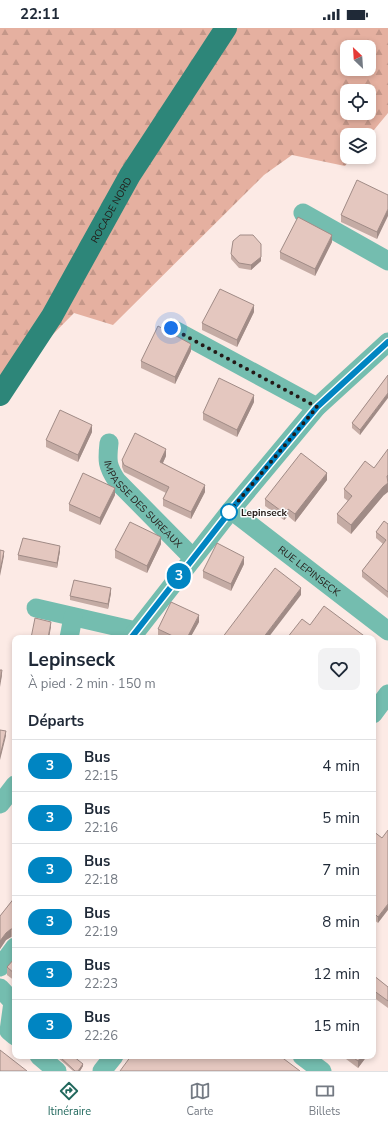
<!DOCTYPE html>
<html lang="fr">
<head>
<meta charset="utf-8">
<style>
  body { margin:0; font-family:"Nunito Sans",sans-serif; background:#f2f2f3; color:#1f2937; height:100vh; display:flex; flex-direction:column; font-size:15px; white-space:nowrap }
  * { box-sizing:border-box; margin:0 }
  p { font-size:13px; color:#747a83 }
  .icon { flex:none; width:22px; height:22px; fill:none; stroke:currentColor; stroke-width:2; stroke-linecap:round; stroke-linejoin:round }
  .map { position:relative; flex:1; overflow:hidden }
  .drawer { position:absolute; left:12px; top:607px; width:364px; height:424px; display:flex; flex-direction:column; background:#fff; border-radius:8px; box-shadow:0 2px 6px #0003 }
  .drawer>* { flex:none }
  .badge { padding:0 8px; border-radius:13px; font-size:14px; line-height:26px }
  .needle { width:26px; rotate:335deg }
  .controls { position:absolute; left:340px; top:12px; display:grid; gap:8px }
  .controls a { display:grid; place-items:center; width:36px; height:36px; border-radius:8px; background:#fff; box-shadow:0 2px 6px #0003; font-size:20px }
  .you { position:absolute; width:20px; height:20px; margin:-10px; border:3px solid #fff; border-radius:50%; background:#1a73e8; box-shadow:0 0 0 6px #1a73e833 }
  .map>.badge { position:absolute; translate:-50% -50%; box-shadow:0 0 0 2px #fff }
  h2 { padding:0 16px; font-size:15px; line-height:36px }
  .round { display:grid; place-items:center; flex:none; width:42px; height:42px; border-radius:8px; background:#f2f2f3 }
  .headline { display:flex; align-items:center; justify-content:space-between; height:68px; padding:0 16px }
  h1 { font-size:19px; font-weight:700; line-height:30px }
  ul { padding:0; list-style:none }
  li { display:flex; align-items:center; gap:12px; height:52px; padding:0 16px; border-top:1px solid #e0e1e3 }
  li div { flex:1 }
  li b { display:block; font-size:15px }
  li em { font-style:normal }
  li .badge { min-width:44px; font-weight:700; text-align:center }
  .status { display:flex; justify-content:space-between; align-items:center; height:28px; padding:0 20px; background:#fff; direction:ltr }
  .status svg { height:11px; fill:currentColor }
  .tabs { display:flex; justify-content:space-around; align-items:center; height:56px; border-top:1px solid #e0e1e3; background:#fff; font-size:11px; color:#747a83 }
  .tabs a { display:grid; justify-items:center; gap:2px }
  .tabs .selected { color:#21685d }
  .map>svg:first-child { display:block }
  .forest { fill:url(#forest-firs); fill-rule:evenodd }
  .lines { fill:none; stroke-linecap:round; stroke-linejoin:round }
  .minor { stroke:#74bdaf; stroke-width:19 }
  .major { stroke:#2d8679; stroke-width:22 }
  .wall { fill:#c4aba4 }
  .shaded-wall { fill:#a08b86 }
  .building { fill:#e4c7bf; stroke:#a08b86 }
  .line-casing { stroke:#fff; stroke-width:9 }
  .line { stroke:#0085c2; stroke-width:6 }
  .walk { stroke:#241a17; stroke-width:4; stroke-dasharray:0 7.2 }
  .stop-dot { fill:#fff; stroke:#0085c2; stroke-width:2 }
  .labels { text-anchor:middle; stroke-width:3; stroke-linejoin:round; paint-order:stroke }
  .street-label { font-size:10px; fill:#241a17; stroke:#fcfcfc }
  .stop-label { font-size:10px; font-weight:bold; fill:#241a17; stroke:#fcfcfc; text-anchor:start }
</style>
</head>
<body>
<div class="status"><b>22:11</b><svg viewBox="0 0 49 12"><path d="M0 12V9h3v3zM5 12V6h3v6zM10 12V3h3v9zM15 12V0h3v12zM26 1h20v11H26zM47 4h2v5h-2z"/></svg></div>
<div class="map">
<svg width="388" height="1043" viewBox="0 0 388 1043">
  <defs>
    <pattern id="forest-firs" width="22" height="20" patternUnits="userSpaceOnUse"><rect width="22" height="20" fill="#e5b0a0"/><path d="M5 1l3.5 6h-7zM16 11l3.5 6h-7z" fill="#c49789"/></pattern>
  </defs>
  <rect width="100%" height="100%" fill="#fceae5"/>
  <path class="forest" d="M0,0H388V85L369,108L347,107V129H352L345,138L292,127L264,147L113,297L74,285L0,360ZM347,19H369V41H347ZM347,63H369V85H347Z"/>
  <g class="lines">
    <g class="minor">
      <path d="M303,185L388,233"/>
      <path d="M171,300L317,379"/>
      <path id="s1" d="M109,415C107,433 107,438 117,453L193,530"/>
      <path id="s2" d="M231,482L388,603"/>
      <path d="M36,580L136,603"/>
      <path d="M69,610L73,589"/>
      <path d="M131,610L231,482L317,379L388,314"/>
      <path d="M373,686L388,666"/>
      <path d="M0,776L15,757"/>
      <path d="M0,939L15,919"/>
      <path d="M0,960L13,974L9,1003L15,1008"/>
      <path d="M39,1028L57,1043"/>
      <path d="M302,1028L322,1043"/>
      <path d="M102,1043L114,1028"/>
    </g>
    <path class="major" id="s3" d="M0,367L52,288L130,147L226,0"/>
  </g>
  <path class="wall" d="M388,167L377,211L341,194V187Z
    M332,214L315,248L280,231V224Z
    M231,226L261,233L251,242L239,240L231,231Z
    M254,284L237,319L202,302V295Z
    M191,323L175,356L141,340V333Z
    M388,347L360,407L352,400V395Z
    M254,374L237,409L203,392V385Z
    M92,404L78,434L46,419V412Z
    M166,428L163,435L205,464L191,491L163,478V471L166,465L124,444L122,439V432Z
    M327,452L295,494L288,488L284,492L265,478V471Z
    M344,461L383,468L351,506L337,495V486L348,473L344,470Z
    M115,467L100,497L69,483V476Z
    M388,496V570L362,549V543L383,516L376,510V504Z
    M161,516L147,545L115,530V522Z
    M60,523L57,540L18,532V527Z
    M244,536L231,563L203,550V543Z
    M111,565L108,581L70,572V568Z
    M199,594L190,610H162L158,608V601Z
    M373,803L382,810L378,895L373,891Z
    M15,869V908L11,909L6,912L0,921V888Z
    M15,930V953L7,947V939Z
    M373,947L388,959V980L373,969Z
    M56,1028H73L83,1038L80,1043H73Z
    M342,1028H367L358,1040Z"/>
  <path class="shaded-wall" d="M388,181V188L377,211V204Z
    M332,207V214L315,248V241Z
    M261,216V233L251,242V237Z
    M254,277V284L237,319V312Z
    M191,316V323L175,356V349Z
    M388,365V370L360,407V402Z
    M254,367V374L237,409V402Z
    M92,397V404L78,434V427Z
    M166,421V428L160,441V434Z
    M327,445V452L295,494V486Z
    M388,447V464L383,468L351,506V497Z
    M205,457V464L191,491V484Z
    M115,460V467L100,497V490Z
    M288,481V488L284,492V485Z
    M161,509V516L147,545V538Z
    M60,518V523L57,540V535Z
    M4,523V528L0,548V543Z
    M244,529V536L231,563V556Z
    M111,560V565L108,581V576Z
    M301,560V567L268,610H263Z
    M199,587V594L190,610H187Z
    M51,594V599L49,610H48Z
    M2,642V647L0,659V654Z
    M6,703V708L0,732V728Z
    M388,876V882L378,895V889Z
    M11,901V909L6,912L0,921V913L6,905Z
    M362,1028H367L358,1040V1033Z
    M83,1036V1038L80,1043H78Z"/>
  <path class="building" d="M357,152L388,167V181L377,204L341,187Z
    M298,189L332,207L315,241L280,224Z
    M240,207H253L261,216V229L251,237L239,235L231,226L233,213Z
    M220,261L254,277L237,312L202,295Z
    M158,298L191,316L175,349L141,333Z
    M388,347V365L360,402L352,395Z
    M219,350L254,367L237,402L203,385Z
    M60,382L92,397L78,427L46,412Z
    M135,405L166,421L160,434L205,457L191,484L163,471L169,459L124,437L122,432Z
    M388,421V447L387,448L388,455L383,459L351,497L337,486L352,468L344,461L365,433L374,440Z
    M301,425L327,445L295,486L288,481L284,485L265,471Z
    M83,445L115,460L100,490L69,476Z
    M384,493L388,496V564L362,543L386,512L376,504Z
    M130,494L161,509L147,538L115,522Z
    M23,510L60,518L57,535L18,527Z
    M217,515L244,529L231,556L203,543Z
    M0,522L4,523L0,543Z
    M275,540L301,560L263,610H222Z
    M74,552L111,560L108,576L70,568Z
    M171,574L199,587L187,610H177L158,601Z
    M324,578L367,610H287L302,591L310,597Z
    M35,590L51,594L48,610H31Z
    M0,642H2L0,654Z
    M0,702L6,703L0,728Z
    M388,802V876L378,889L373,884V803L382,810Z
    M15,869V901H11L6,905L0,913V888Z
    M15,930V946L7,939Z
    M373,947L388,959V973L373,962Z
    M0,1022L27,1043H0Z
    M59,1028H73L83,1036L78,1043H75Z
    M131,1028H280L300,1043H120Z
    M351,1028H362L358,1033Z"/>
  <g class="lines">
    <defs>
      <path id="line" d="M131,610L231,482L317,379L388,314"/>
    </defs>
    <use href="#line" class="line-casing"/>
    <use href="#line" class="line"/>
    <path class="walk" d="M171,300L317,379L229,484"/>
  </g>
  <circle class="stop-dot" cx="229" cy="484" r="8"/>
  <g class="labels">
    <g class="street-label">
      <text dy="4" stroke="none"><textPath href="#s3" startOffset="216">ROCADE NORD</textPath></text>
      <text dy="4" stroke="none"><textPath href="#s1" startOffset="74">IMPASSE DES SUREAUX</textPath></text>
      <text dy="4" stroke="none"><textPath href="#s2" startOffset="99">RUE LEPINSECK</textPath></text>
    </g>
    <g class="stop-label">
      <text x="241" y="488">Lepinseck</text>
    </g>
  </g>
</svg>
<div class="controls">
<a><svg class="needle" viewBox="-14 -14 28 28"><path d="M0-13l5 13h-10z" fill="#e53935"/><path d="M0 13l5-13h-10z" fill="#747a83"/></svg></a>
<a><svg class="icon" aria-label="locate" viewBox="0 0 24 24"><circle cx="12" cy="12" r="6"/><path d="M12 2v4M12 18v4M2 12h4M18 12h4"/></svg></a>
<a><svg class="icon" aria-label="layers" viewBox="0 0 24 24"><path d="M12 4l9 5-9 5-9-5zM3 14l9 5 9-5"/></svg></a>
</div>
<div class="you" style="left:171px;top:300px"></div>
<b class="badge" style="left:179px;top:548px;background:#0085c2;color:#fff">3</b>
<section class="drawer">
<div class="headline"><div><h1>Lepinseck</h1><p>À pied · 2 min · 150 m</p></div><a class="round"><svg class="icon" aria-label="heart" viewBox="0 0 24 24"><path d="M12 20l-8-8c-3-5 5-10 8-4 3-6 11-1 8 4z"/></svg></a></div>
<h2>Départs</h2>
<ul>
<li><span class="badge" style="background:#0085c2;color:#fff">3</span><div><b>Bus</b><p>22:15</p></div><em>4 min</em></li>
<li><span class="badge" style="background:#0085c2;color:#fff">3</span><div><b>Bus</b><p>22:16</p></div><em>5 min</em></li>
<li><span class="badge" style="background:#0085c2;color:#fff">3</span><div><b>Bus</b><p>22:18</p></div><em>7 min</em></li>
<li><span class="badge" style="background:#0085c2;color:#fff">3</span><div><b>Bus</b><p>22:19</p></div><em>8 min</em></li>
<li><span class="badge" style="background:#0085c2;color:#fff">3</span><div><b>Bus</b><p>22:23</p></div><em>12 min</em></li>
<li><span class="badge" style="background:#0085c2;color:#fff">3</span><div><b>Bus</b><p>22:26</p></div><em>15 min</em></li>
</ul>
</section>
</div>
<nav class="tabs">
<a class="selected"><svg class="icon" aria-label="directions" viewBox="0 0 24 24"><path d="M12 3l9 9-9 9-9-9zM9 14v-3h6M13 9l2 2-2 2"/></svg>Itinéraire</a>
<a><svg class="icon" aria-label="map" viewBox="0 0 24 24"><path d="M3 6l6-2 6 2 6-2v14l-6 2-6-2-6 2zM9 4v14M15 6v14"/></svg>Carte</a>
<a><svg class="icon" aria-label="tickets" viewBox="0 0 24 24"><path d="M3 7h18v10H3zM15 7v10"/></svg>Billets</a>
</nav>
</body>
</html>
